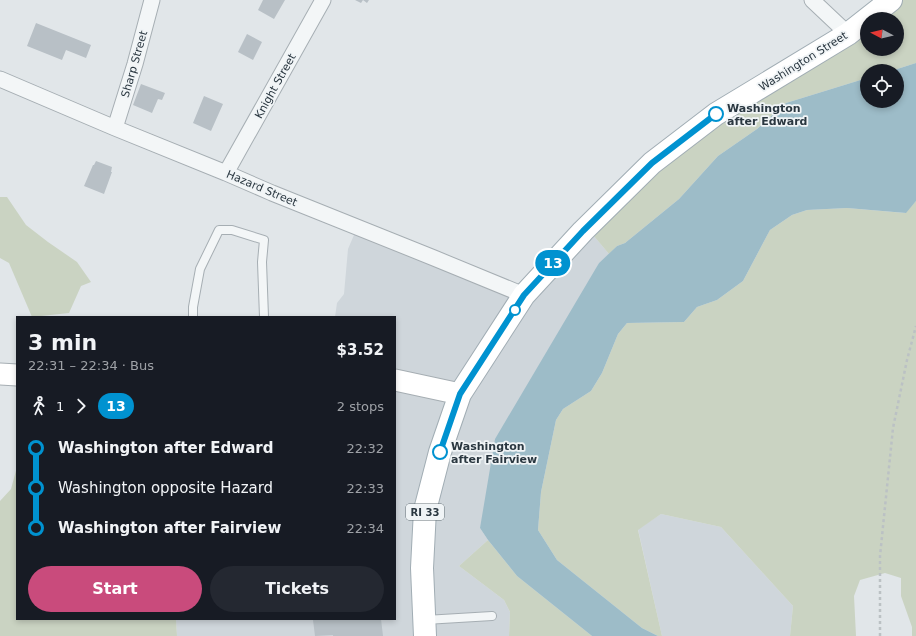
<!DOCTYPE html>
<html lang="en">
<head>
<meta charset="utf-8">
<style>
  body { margin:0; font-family:"DejaVu Sans",sans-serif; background:#242831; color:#f1f3f6; height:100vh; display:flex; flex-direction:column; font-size:15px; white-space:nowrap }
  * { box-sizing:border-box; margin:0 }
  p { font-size:13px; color:#9ea1a6 }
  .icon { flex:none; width:22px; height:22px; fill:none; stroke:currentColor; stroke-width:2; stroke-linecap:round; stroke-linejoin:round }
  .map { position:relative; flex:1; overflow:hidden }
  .sheet { position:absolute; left:16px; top:316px; width:380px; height:304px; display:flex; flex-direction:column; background:#171b24; border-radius:0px; box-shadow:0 2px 6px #0003 }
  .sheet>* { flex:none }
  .badge { padding:0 8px; border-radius:13px; font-size:14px; line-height:26px }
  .needle { width:26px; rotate:277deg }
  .fabs { position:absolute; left:860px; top:12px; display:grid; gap:8px }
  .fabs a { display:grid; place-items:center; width:44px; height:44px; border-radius:50%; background:#171b24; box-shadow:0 2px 6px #0003; font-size:20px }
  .map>.badge { position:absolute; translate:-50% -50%; box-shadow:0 0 0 2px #fff }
  .legs { display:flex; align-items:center; gap:6px; height:44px; padding:0 12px; font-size:13px }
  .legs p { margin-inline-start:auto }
  .head { display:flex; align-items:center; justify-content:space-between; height:68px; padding:0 12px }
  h1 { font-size:22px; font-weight:800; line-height:30px }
  .cta { display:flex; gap:8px; margin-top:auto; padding:8px 12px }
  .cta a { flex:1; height:46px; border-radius:24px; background:#c94b7c; color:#fff; font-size:16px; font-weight:800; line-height:46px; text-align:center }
  .cta a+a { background:#242831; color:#f1f3f6 }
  ul { padding:0 12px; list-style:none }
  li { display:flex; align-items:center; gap:14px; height:40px; font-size:15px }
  li i { display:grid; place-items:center; width:6px; height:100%; margin:0 5px; background:currentColor }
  li i::after { content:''; width:10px; height:10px; margin:-5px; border:3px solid; border-radius:50%; background:#171b24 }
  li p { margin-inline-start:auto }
  li:first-child i { background:linear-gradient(#0000 50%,currentColor 0) }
  li:last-child i { background:linear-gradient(currentColor 50%,#0000 0) }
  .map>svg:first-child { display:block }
  .built { fill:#cfd6db }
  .green { fill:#cad3c2; fill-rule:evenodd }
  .water { fill:#9dbcc8 }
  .building { fill:#b8c0c6 }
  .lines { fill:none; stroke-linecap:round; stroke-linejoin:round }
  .lane-casing { stroke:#a6aeb3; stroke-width:10 }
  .street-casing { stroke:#a6aeb3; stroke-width:17 }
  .secondary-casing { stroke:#a6aeb3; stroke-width:23 }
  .primary-casing { stroke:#a1adb4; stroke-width:24 }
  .path { stroke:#bbc1c4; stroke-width:2.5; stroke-dasharray:3 3; stroke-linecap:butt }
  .lane { stroke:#f3f6f7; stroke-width:8 }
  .street { stroke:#f3f6f7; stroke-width:15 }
  .secondary { stroke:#fff; stroke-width:21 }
  .primary { stroke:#fff; stroke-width:22 }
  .line-1-casing { stroke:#fff; stroke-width:9 }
  .line-1 { stroke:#0092d0; stroke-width:6 }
  .stop-1-dot { fill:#fff; stroke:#0092d0; stroke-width:2 }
  .labels { text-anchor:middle; stroke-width:3.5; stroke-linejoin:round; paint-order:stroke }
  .shield { fill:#f0f4f6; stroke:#657077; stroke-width:1 }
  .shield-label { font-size:10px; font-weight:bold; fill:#2a3740 }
  .street-label { font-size:11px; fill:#2a3740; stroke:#f0f4f6 }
  .stop-label { font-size:11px; font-weight:bold; fill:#2a3740; stroke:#f0f4f6; text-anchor:start }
</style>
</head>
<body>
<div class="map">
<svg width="916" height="636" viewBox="0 0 916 636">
  <rect width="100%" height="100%" fill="#e1e6e9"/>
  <path class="built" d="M357,228L520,294L593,235L609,254L599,263L480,528L488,540L459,566L504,600L510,612L509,636H177L176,619H395V317H335L337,303L344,294L348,249Z
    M661,514L721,527L793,606L790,636H662L638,529Z"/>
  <path class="green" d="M890,0H916V63L891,71H867V78L786,103L757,129L718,156L679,199L625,243L617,246L609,254L593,235L638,174ZM867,19H897V49H867Z
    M0,197H7L26,225L48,242L77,262L91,282L81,286L69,313L32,317L9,263L0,258Z
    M916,201V636H912V627L901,596V578L885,573L860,580L854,596L856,636H790L793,606L721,527L661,514L638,530L662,636H658L642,628L557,560L538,530L541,492L556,420L563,409L591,391L602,373L618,334L627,323L684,322L697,307L717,300L743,281L770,230L792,215L807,210L847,208L905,213Z
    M17,467V619H176L177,636H0V501L11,489Z
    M488,540L517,576L592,636H509L510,612L504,600L459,566Z"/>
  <path class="water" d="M916,63V201L906,213L847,208L807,210L792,215L770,230L743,281L717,300L697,307L684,322L627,323L618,334L602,373L591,391L563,409L556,420L541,492L538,530L557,560L642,628L658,636H592L517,576L488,540L480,528L495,439L599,263L617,246L625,243L679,199L718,156L757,129L786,103L867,78V101H897V71H891Z"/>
  <path class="building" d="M263,0H285L274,19L258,10Z
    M355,0H369L367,3L363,0L361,3Z
    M36,23L91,45L86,58L66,50L62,60L27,46Z
    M247,34L262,42L253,60L238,52Z
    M141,84L165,93L162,100L158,99L152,113L133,105Z
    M204,96L223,104L211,131L193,123Z
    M96,161L112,167L111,172H112L104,194L84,186L93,165H94Z
    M326,619H381L383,636H333V635L315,636L313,620Z"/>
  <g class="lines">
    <defs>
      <path id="lane" d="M193,317V307L200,269L219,230H232L264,240L262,262L264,317
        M425,620L492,616"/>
      <path id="street" d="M812,0L848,34
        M0,79L115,128L226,173L272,193L434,258L524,295
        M115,128L135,64L152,0
        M226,173L323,0"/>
      <path id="secondary" d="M0,374L17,375
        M395,380L460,394"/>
      <path id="primary" d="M425,636L422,568L425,510L440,452L460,394L524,295L583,231L652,163L716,114L848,34L891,0"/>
    </defs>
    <use href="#lane" class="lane-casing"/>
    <use href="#street" class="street-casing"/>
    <use href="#secondary" class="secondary-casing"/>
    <use href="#primary" class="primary-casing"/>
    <path class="path" d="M880,636V556L893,428L907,360L916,326"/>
    <use href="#lane" class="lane"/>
    <use href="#street" class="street"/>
    <use href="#secondary" class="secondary"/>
    <use href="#primary" class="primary"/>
  </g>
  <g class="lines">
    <defs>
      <path id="line-1" d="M440,452L460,394L524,295L583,231L652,163L716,114"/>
    </defs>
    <use href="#line-1" class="line-1-casing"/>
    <use href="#line-1" class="line-1"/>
  </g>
  <g class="stop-1-dot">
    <circle cx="716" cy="114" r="7"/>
    <circle cx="515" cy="310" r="5"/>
    <circle cx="440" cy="452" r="7"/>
  </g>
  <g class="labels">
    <rect class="shield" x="406" y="504" width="38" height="16" rx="3"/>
    <g class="shield-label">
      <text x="425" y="516">RI 33</text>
    </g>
    <g class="street-label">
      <text transform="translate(803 61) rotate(-32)" y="4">Washington Street</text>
      <text transform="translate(134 64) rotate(-74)" y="4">Sharp Street</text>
      <text transform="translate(275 86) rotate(-61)" y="4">Knight Street</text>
      <text transform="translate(262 188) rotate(23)" y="4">Hazard Street</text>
    </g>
    <g class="stop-label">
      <text x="727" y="112">Washington<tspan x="727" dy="13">after Edward</tspan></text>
      <text x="451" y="450">Washington<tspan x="451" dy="13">after Fairview</tspan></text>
    </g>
  </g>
</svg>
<div class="fabs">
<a><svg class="needle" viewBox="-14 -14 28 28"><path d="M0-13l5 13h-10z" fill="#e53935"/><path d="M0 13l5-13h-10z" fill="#9ea1a6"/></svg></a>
<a><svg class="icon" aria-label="locate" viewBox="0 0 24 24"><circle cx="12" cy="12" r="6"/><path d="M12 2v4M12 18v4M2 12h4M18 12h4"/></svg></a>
</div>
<b class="badge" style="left:553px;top:263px;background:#0092d0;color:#fff">13</b>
<section class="sheet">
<div class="head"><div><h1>3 min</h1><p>22:31 – 22:34 · Bus</p></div><b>$3.52</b></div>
<div class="legs"><svg class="icon" aria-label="walk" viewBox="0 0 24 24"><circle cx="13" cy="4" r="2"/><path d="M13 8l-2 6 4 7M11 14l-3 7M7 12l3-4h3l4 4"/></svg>1<svg class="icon" aria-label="forward" viewBox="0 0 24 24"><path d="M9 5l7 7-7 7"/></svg><b class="badge" style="background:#0092d0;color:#fff">13</b><p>2 stops</p></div>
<ul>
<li><i style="color:#0092d0"></i><b>Washington after Edward</b><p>22:32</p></li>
<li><i style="color:#0092d0"></i><span>Washington opposite Hazard</span><p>22:33</p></li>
<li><i style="color:#0092d0"></i><b>Washington after Fairview</b><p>22:34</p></li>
</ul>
<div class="cta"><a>Start</a><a>Tickets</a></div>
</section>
</div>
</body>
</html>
